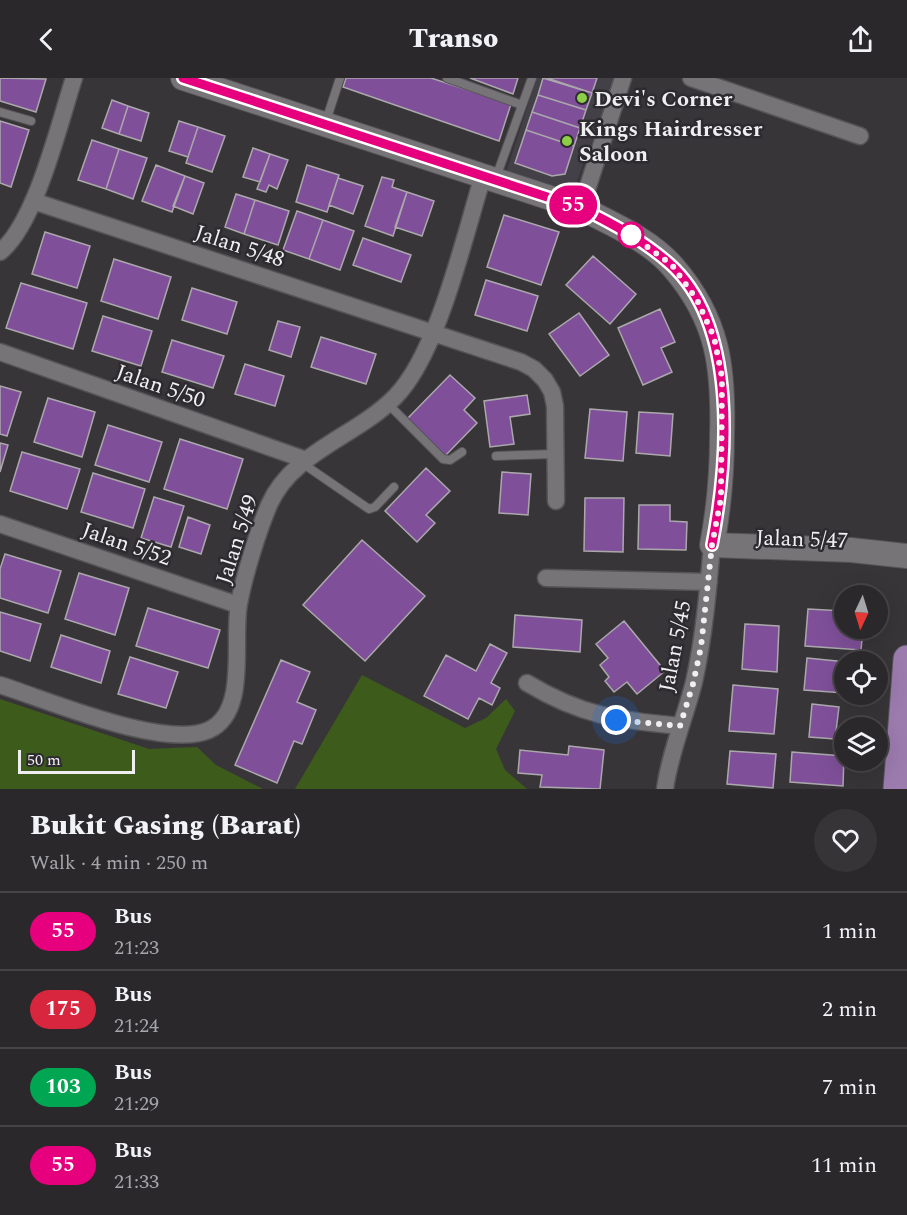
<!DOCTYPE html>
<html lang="en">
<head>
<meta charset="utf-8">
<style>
  body { margin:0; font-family:Spectral,serif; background:#363437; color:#f1f3f6; height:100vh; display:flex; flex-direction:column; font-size:22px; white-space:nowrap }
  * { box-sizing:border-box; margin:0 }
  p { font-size:20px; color:#a5a6a9 }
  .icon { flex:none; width:33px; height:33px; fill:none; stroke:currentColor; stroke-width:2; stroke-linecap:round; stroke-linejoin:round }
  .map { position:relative; height:711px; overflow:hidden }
  .sheet { display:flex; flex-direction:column; background:#2a282b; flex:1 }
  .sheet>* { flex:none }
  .badge { padding:0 12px; border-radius:20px; font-size:21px; line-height:39px }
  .needle { width:39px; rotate:184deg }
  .tools { position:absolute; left:834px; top:507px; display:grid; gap:12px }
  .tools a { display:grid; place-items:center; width:54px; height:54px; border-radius:50%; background:#2a282b; box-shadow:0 6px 24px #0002,0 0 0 2px #464447; font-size:30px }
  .scale { position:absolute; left:18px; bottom:15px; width:117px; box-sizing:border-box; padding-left:6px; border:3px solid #efeef0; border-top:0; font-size:16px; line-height:21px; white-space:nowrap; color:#efeef0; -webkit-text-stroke:4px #2d2b2f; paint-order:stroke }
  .you { position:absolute; width:30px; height:30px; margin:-15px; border:4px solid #fff; border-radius:50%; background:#1a73e8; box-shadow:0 0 0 9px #1a73e833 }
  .map>.badge { position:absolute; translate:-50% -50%; box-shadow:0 0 0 3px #fff }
  .round { display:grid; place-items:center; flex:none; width:63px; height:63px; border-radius:32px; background:#363437 }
  .summary { display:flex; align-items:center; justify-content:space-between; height:102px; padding:0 30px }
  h1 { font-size:28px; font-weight:800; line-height:45px }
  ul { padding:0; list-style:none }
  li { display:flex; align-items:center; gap:18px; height:78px; padding:0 30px; border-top:2px solid #464447 }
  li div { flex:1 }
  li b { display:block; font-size:22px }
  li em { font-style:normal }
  li .badge { min-width:66px; font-weight:700; text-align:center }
  header { display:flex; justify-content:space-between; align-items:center; height:78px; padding:0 30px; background:#2a282b; font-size:27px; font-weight:800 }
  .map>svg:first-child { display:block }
  .built { fill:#444048 }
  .green { fill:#3d5c1b }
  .building { fill:#7f5099; stroke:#aba8ac; stroke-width:1.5 }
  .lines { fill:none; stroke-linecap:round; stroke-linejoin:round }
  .lane-casing { stroke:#555356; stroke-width:10 }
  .street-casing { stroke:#555356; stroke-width:19 }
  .secondary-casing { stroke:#555356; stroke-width:26 }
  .primary-casing { stroke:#555356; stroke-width:29 }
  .lane { stroke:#767477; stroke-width:8 }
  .street { stroke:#767477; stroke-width:16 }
  .secondary { stroke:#767477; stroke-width:24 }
  .primary { stroke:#9c7bae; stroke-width:27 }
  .line-casing { stroke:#fff; stroke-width:14 }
  .line { stroke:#e6007e; stroke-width:9 }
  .walk { stroke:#efeef0; stroke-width:6; stroke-dasharray:0 10.8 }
  .poi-dot { fill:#8cce45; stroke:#2d2b2f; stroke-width:2 }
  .stop-dot { fill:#fff; stroke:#e6007e; stroke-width:3 }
  .labels { text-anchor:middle; stroke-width:5; stroke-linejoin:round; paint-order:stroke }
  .poi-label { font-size:22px; font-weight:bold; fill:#efeef0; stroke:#2d2b2f; text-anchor:start }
  .street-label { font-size:22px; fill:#efeef0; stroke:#2d2b2f }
</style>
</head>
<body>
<header><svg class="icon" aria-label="back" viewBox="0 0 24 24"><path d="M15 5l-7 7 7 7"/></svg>Transo<svg class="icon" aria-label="share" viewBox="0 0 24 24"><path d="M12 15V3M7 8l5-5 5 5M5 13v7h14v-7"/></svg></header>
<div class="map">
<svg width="907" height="711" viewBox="0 0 907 711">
  <rect width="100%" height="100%" fill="#383539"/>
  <path class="built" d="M537,0H616L571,119L506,95Z"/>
  <path class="green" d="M362,597L465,650L486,640L506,621L515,633L496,671L505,692L527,711H295Z
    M0,621L149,671L197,669L216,687L263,711H0Z"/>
  <path class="building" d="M0,0L46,1L36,34L0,23Z
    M346,0H431L511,26L499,63L343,9Z
    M470,0H518L513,16Z
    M543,0L592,15L586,32L538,17Z
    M547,0H597L592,15Z
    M538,17L586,32L580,50L532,34Z
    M112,22L128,28L119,56L102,50Z
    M128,28L149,35L141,63L119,56Z
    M532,34L580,50L574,68L526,52Z
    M0,43L29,52L11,109L0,105Z
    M179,43L198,49L188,79L169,73Z
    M198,49L225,58L212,94L186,85Z
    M526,52L574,68L565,96L552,98L515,85Z
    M92,62L119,71L106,111L78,102Z
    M253,70L270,76L260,104L243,99Z
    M119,71L147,80L133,121L106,111Z
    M270,76L288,82L277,111L269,107L266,114L257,111Z
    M156,87L185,98L172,134L142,123Z
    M307,87L339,97L327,134L296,124Z
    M185,98L204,105L193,136L173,128Z
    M382,99L394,102L392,109L407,114L393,158L365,148Z
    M338,100L363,108L353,136L329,127Z
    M407,114L434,123L422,158L395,149Z
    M236,116L255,122L244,156L225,149Z
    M255,122L289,133L278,167L244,156Z
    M297,133L323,142L309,181L283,172Z
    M504,137L559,154L541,207L487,189Z
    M323,142L354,153L340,192L309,181Z
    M45,154L90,168L77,210L32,196Z
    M363,160L411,177L401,204L353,187Z
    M593,178L636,216L610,246L566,207Z
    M114,181L171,199L158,241L101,223Z
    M486,202L538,218L527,253L475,237Z
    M21,205L87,225L73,271L6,250Z
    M192,210L237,224L227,256L182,242Z
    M660,231L675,264L661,270L672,294L643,307L618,250Z
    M579,235L609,277L580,298L549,256Z
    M103,238L152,253L141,288L92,273Z
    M278,243L300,249L291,279L269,272Z
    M321,259L376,276L366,306L311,289Z
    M172,262L224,278L213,310L162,294Z
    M245,286L284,298L275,328L235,316Z
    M450,297L475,320L464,332L477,345L445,378L407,341Z
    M0,308L21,314L7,358L0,356Z
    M527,317L530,336L510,339L514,366L490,369L484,323Z
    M48,320L95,334L82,379L34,364Z
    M590,331L627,334L623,383L585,380Z
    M639,334L673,336L670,378L636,375Z
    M108,347L162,364L149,404L95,387Z
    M180,361L243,381L227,431L164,411Z
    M0,365L8,367L0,394Z
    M22,374L80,391L67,431L10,413Z
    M426,390L450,413L426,437L435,445L417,464L385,433Z
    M502,394L531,396L528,437L499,435Z
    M93,395L145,411L133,450L81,434Z
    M154,419L184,428L171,469L141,460Z
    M585,420H624L623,474L584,473Z
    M639,427H670V443L687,444L686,472L638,471Z
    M188,439L210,447L201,476L179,469Z
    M362,462L425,518L365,583L303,527Z
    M5,476L61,493L48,535L0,520V491Z
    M79,495L129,510L115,557L65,541Z
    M148,530L220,552L208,590L136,568Z
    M808,531L844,533V550H863L861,572L805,568Z
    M0,534L41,546L30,583L0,573Z
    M515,537L582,542L580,574L513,569Z
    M624,543L665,593L637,616L627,604L614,614L605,603L609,599L600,587L608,580L596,566Z
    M745,546L779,548L777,594L742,591Z
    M61,557L110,573L101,605L51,589Z
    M490,566L507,575L491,605L500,610L492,627L479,620L468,641L424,618L446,577L476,593Z
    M130,579L178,594L166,630L118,616Z
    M807,580L847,584H844V615L804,612Z
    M281,582L310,594L297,624L316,632L302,666L294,663L277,705L235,687Z
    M733,607L778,611L774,656L729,653Z
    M812,626L839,629L835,661L809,659Z
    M569,668L604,672L600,711L540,709L542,697L518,695L520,672L568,677Z
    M730,673L776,676L773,710L727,706Z
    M792,674L844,678L843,708L790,704Z"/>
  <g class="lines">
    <defs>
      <path id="lane" d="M447,0L522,27
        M0,34L31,43
        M326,43L340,0
        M495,102L532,0
        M388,326L443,381L450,382L462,374
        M496,378L555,376
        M302,385L369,431L375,429L394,409"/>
      <path id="street" d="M691,0L860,58
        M33,123L521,284L534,291L545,302L552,314L555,328L556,423
        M581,130L623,0
        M0,174C36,145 59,46 74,0
        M0,274L306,382
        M0,446L238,527
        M546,500L709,504
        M527,605C582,638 617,642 680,648
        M0,607C48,622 164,672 209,652C249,634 232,562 239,526C244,498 258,453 269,427C292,374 357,358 395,319C438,276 464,159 483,98
        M665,711C670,674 685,640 694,604C704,559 708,513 712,467"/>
      <path id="secondary" d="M183,0L581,130C612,146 650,162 673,189C719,242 724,291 722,358C722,396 719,430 712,467L851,472L907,478"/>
      <path id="primary" d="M897,711L907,581"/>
    </defs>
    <use href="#lane" class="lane-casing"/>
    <use href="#street" class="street-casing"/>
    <use href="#secondary" class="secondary-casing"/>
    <use href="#primary" class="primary-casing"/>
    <use href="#lane" class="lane"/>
    <use href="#street" class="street"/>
    <use href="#secondary" class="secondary"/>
    <use href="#primary" class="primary"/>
  </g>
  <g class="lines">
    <defs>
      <path id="line" d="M183,0L581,130C613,146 643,162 670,186C739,248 728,384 712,467"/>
    </defs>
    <use href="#line" class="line-casing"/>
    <use href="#line" class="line"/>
    <path class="walk" d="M616,642L680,648L693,606L701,569L712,467L721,420L722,299L714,259L697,222L672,187L631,157"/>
  </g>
  <g class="poi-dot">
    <circle cx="582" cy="20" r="6"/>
    <circle cx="567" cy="63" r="6"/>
  </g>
  <circle class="stop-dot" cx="631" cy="157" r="12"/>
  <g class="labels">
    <g class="poi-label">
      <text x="594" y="28">Devi's Corner</text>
      <text x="579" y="58">Kings Hairdresser<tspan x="579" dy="25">Saloon</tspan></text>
    </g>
    <g class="street-label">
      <text transform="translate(240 167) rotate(18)" y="8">Jalan 5/48</text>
      <text transform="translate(161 307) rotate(19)" y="8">Jalan 5/50</text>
      <text transform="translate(802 460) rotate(2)" y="8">Jalan 5/47</text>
      <text transform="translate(236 461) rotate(-72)" y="8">Jalan 5/49</text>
      <text transform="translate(127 465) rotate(19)" y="8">Jalan 5/52</text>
      <text transform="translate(674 568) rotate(-79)" y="8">Jalan 5/45</text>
    </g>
  </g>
</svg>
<div class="tools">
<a><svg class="needle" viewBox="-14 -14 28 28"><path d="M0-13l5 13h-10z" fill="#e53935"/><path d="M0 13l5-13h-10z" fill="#a5a6a9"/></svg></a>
<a><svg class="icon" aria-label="locate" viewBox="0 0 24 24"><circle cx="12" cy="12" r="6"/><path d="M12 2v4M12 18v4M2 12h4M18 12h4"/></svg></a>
<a><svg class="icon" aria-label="layers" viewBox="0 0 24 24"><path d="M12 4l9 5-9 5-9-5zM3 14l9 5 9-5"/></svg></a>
</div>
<div class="scale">50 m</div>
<div class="you" style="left:616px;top:642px"></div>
<b class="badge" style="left:573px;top:127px;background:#e6007e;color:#fff">55</b>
</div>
<section class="sheet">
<div class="summary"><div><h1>Bukit Gasing (Barat)</h1><p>Walk · 4 min · 250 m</p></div><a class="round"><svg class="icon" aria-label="heart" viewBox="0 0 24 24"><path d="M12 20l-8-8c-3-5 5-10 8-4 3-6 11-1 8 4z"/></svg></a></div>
<ul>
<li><span class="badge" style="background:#e6007e;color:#fff">55</span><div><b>Bus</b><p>21:23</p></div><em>1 min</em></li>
<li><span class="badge" style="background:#d7263d;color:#fff">175</span><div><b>Bus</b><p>21:24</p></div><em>2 min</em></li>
<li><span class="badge" style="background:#00a651;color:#fff">103</span><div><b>Bus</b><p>21:29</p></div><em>7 min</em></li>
<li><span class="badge" style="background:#e6007e;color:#fff">55</span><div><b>Bus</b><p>21:33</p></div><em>11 min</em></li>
</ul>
</section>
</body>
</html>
